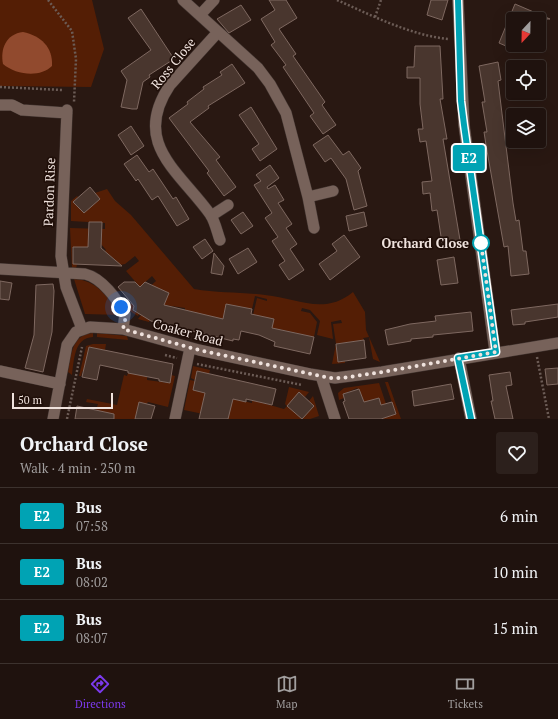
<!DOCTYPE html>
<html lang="en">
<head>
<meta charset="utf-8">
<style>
  body { margin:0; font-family:"PT Serif",serif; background:#2c201c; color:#f1f3f6; height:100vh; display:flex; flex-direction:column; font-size:15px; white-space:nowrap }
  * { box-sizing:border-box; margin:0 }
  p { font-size:13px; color:#a19e9e }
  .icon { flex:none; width:22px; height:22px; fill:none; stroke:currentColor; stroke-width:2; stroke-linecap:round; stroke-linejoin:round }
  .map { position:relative; height:419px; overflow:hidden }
  .panel { display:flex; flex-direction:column; background:#1f120e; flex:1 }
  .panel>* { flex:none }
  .badge { padding:0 8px; border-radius:3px; font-size:14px; line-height:26px }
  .needle { width:26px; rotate:202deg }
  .buttons { position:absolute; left:506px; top:12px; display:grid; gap:8px }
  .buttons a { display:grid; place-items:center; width:40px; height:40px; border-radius:4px; background:#1f120e; box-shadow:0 4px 16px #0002,0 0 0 1px #3c322e; font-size:20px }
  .scale { position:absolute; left:12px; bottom:10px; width:101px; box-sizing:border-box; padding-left:4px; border:2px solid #efe2dd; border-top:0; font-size:11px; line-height:14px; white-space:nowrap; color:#efe2dd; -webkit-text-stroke:3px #200f09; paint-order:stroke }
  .you { position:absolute; width:20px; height:20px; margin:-10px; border:3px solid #fff; border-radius:50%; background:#1a73e8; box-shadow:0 0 0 6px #1a73e833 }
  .map>.badge { position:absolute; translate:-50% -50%; box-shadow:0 0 0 2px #fff }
  .round { display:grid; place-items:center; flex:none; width:42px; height:42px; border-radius:4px; background:#2c201c }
  .overview { display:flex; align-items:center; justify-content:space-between; height:68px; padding:0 20px }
  h1 { font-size:19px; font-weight:700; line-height:30px }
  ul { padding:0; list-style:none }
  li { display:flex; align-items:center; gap:12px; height:56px; padding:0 20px; border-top:1px solid #3c322e }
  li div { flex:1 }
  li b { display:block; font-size:15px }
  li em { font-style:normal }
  li .badge { min-width:44px; font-weight:700; text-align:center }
  .dock { display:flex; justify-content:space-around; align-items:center; height:56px; border-top:1px solid #3c322e; background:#1f120e; font-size:11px; color:#a19e9e }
  .dock a { display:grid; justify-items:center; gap:2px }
  .dock .current { color:#7c3aed }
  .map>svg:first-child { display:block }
  .green { fill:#541e05 }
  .water { fill:#914a2e }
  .building { fill:#49362e; stroke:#7e6860 }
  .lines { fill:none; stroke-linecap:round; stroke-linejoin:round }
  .minor-casing { stroke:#423531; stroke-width:12 }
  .path { stroke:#6c5c56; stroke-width:2.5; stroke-dasharray:2 2; stroke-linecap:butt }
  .minor { stroke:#77625a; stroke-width:11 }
  .line-casing { stroke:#fff; stroke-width:9 }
  .line { stroke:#00a3b4; stroke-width:6 }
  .walk { stroke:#efe2dd; stroke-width:4; stroke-dasharray:0 7.2 }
  .stop-dot { fill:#fff; stroke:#00a3b4; stroke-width:2 }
  .labels { text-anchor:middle; stroke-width:3.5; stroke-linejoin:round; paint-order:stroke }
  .street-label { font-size:13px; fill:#efe2dd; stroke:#200f09 }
  .stop-label { font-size:13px; font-weight:bold; fill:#efe2dd; stroke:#200f09; text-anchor:end }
</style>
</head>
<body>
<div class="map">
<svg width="558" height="419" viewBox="0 0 558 419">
  <rect width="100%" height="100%" fill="#291812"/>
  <path class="green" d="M0,0H92L104,49L91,87L0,86Z
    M107,189L115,201L131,215L194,289C218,293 241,292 265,295C297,298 324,316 353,292L365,312L366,330L380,362L373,359L369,337L363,338L364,340L336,344L338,362L345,361V363L332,364L336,344L333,324L342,323L341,320L331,322L333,339L317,335L320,321L310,310L302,308L301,311L310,313L317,322L314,337L278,329L277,331L272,330L253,315L257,298L267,301V299L255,296L252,309L226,304L223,319L185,311V308L165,305L164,304L169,293L163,290L149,322L138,319L141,315L142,294L133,308V311L139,314L138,316L128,310L127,307L156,281L152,276L140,287L126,271L139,261L135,256L125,264L120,265L105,251L106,250L101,244L102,231L88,247L72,248L73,264H77L76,269L72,268L70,228L105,229V223L71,221V201L77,196L78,197L73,202L84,213L100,199L95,193Z
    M74,279C97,280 108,297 120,315L85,314Z
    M93,333V337C74,338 74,360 72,375L68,372C71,355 72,334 93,333Z
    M97,333L127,336L128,340L97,337Z
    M93,344H106L105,350L89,347L84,370L82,372L81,376H79L86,346Z
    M193,366L210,370L209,374L197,372L195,380L191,378Z
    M128,373L147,376V380L169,383L171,375L175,376L168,407L148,402L135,419H93L98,404L86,402L87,399L117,405L124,375L127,376Z
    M190,380L195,381L193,390L205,393L202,409L233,399L252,403V400L284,409L287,406L285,404L289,387L309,392L305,397L299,393L302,419L314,406L309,401L313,396L319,416L310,419H207L208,415L184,410Z
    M385,382H388L401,419H370L366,408L381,404L379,398L364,403L357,388L343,394L344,398L339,400L338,393L344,388L379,383L390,416L396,414Z"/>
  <path class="water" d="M23,32C41,36 53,47 52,66C40,78 16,75 3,64C0,49 6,34 23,32Z"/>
  <path class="building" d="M269,0H286L297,18L279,29L296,54L293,56L325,102L322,105L336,125L323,134L310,116L314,113L283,67L286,65L271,45L275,42L261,19L275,10Z
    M431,0H448L442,20L427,15Z
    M515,4L550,19H513V49L499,43Z
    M241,5L251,20L229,33L217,19Z
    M141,9L174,59L149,75L150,77L143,82L137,109H132L121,107L127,80L121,71L151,50L128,18Z
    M415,46H440L443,99H440L447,139H443L460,240L442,243L437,210L432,211L430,193L423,194L422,182L432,181L426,141L420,142L418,129H423L420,104V78H407V67H414Z
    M498,62L501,80L498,81L513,203L516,221L519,220L523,251H526L529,274L511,276L508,246L504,247L486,145L484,132H487L482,102H485L479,66Z
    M232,64L245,83L208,106L209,108L190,122L220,157L216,160L236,187L224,196L207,173L209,171L169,118L188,104L187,102L204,89L203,87L222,75L220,72Z
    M251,107L277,149L260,161L252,149L259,144L239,115Z
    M131,126L144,146L131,155L118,135Z
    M328,135L343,155L349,151L361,168L358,171L367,206L354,210L346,179L331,158L325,162L313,145Z
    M137,155L149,172L153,169L173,199L176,197L189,219L177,226L158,196L152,200L138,179L136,181L124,164Z
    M270,165L279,178L267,187L268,189L275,185L284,200L278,203L292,224L286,228L297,244L290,249L304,270L289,280L279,265L285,261L272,241L278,237L265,218L272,213L254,185L261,181L256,175Z
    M90,187L100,199L84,213L73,202Z
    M243,212L253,226L241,234L231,220Z
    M364,212L367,226L349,231L346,216Z
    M89,222H102L101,248L122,266L73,264V247H88Z
    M344,235L360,257L330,280L319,264L337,251L332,244Z
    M205,239L213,251L202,259L193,247Z
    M248,248L257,262L238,274L229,259Z
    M214,253L224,266L222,275L211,273Z
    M454,257L458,283L441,285L437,260Z
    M0,281L12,283L9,300L0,299Z
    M124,282H135L140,287L145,282L169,293L164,305L223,319L226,304L252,309L251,314L274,319L272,328L314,337L310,354L274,346L275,342L259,335L241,331L239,340L233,339V341L151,321L133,310L134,306L118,287Z
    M53,284L54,291L52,332L43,372L25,368L34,335L36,285Z
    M558,304V317L525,322V324L513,325L511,310Z
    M471,312L473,331L433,335V337L411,339V341L388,345L385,330L410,324L436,321L435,316Z
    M364,340L366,358L338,362L336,344Z
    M89,347L173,364L170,383L159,381V379L128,373V371L100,365L97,380L82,377Z
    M558,368V384L547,385L545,369Z
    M197,371L276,389L272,405L246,399V402L233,399L228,419H199L205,393L193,390Z
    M510,372L512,385L506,386L513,419H495L491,401H493L489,375Z
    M451,384L454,399L414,406L412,391Z
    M359,389L364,402L379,398L381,405L392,402L396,414L381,419H349L343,402L345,401L343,394Z
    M299,392L314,406L302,419L287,406Z
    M139,402L155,406L151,419H135Z
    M77,406L114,414V419H75Z"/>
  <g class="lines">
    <defs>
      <path id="minor" d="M183,0L258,68L270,84L286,113L308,197L314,228
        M458,0L464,125L495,352
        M200,15L214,0
        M218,32L170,85C131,143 179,171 210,214C215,221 217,232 220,240
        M0,105H12L22,110L67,113
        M67,110L61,256L66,287L82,329
        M308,197L333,191
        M211,216L228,205
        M0,269L85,274C102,278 117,299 125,314L123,329
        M459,358L471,419
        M0,371L60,384
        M321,376L335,419
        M53,419L67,345L76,332L90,327L123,329L199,350L310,374L335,378L382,372L558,343
        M175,419L190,348"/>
    </defs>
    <use href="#minor" class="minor-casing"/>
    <path class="path" d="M48,0L72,31L76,59L74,102
      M337,0C373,16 410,35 448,39
      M375,17L381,0
      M0,87L62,90
      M165,355L177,358
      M537,357L549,419
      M197,364L302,385
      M67,419L82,347"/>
    <use href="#minor" class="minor"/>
  </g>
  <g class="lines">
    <defs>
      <path id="line" d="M458,0L461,101L464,125L496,352L458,358L471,419"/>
    </defs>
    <use href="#line" class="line-casing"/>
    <use href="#line" class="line"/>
    <path class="walk" d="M121,307L126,316L123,329L199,350L330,378H342L382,372L496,352L481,243"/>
  </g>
  <circle class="stop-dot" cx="481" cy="243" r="8"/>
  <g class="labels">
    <g class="street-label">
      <text transform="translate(173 63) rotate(-51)" y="5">Ross Close</text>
      <text transform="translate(49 192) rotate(-88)" y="5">Pardon Rise</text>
      <text transform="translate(188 332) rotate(15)" y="5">Coaker Road</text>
    </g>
    <g class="stop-label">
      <text x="469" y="248">Orchard Close</text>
    </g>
  </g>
</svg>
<div class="buttons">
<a><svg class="needle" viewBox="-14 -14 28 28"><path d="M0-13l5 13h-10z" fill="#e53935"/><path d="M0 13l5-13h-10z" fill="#a19e9e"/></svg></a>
<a><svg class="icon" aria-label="locate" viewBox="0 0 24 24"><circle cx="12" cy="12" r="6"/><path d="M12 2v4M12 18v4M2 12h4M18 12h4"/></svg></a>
<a><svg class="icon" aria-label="layers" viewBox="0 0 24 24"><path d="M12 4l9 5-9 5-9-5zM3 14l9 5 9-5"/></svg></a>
</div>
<div class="scale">50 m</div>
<div class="you" style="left:121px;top:307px"></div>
<b class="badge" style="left:469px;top:158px;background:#00a3b4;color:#fff">E2</b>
</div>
<section class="panel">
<div class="overview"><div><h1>Orchard Close</h1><p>Walk · 4 min · 250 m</p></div><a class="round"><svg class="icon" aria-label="heart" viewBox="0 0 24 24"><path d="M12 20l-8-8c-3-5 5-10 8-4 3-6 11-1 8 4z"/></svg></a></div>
<ul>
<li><span class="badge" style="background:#00a3b4;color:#fff">E2</span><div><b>Bus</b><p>07:58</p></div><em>6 min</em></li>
<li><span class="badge" style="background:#00a3b4;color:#fff">E2</span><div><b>Bus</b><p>08:02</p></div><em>10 min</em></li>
<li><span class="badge" style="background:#00a3b4;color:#fff">E2</span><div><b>Bus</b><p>08:07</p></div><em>15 min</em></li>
</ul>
</section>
<nav class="dock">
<a class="current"><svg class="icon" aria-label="directions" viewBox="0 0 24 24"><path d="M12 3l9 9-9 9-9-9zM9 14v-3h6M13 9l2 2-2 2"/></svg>Directions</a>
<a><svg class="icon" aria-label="map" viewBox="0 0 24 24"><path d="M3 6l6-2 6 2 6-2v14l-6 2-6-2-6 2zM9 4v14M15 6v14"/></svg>Map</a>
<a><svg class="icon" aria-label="tickets" viewBox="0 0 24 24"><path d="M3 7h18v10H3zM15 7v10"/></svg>Tickets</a>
</nav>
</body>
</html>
